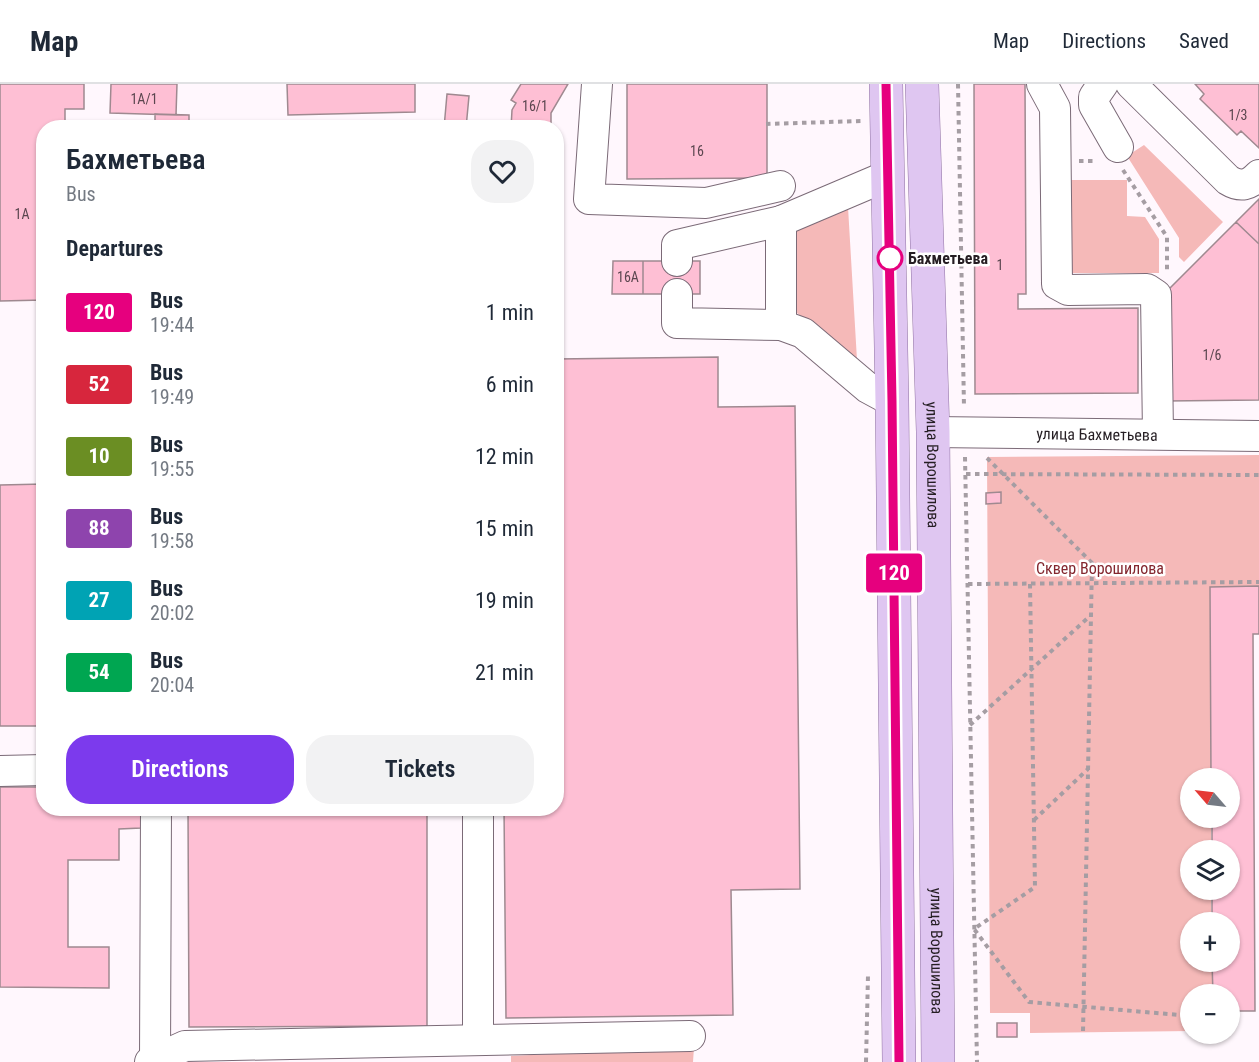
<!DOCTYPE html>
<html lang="en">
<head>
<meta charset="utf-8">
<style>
  body { margin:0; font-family:"Roboto Condensed",sans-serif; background:#f2f2f3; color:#1f2937; height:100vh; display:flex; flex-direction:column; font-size:22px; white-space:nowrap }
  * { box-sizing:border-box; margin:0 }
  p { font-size:20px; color:#747a83 }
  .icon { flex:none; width:33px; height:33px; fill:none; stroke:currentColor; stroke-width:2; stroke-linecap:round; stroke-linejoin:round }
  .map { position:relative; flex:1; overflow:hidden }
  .panel { position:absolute; left:36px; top:36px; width:528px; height:696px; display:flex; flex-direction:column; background:#fff; border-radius:24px; box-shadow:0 2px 4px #0004 }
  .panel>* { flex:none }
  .badge { padding:0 12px; border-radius:4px; font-size:21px; line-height:39px }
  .needle { width:39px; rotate:298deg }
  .buttons { position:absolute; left:1180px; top:684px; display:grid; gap:12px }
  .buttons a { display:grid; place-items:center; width:60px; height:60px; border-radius:50%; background:#fff; box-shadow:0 2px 4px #0004; font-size:30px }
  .map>.badge { position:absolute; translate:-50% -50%; box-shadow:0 0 0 3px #fff }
  h2 { padding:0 30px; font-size:22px; line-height:54px }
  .round { display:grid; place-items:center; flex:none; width:63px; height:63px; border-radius:24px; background:#f2f2f3 }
  .overview { display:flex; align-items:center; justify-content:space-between; height:102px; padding:0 30px }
  h1 { font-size:28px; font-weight:600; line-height:45px }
  .cta { display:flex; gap:12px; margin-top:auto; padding:12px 30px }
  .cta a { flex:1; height:69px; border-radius:24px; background:#7c3aed; color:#fff; font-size:24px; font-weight:600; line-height:69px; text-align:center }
  .cta a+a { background:#f2f2f3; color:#1f2937 }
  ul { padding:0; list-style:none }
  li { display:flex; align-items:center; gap:18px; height:72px; padding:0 30px }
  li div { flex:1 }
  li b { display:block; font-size:22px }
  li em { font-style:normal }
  li .badge { min-width:66px; font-weight:700; text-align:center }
  header { display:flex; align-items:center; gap:36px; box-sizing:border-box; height:84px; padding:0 30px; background:#fff; border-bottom:2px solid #e0e1e3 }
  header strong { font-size:28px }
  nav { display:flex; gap:33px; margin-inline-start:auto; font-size:21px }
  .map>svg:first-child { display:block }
  .green { fill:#f5b9b8 }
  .building { fill:#febfd4; stroke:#9f8990; stroke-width:1.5 }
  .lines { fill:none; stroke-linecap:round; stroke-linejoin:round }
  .minor-casing { stroke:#7b6a77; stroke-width:32 }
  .major-casing { stroke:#9072a3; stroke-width:34 }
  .path { stroke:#a59da3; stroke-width:4; stroke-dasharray:4.5 4.5; stroke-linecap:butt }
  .minor { stroke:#fff; stroke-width:30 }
  .major { stroke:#dfc6f1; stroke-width:33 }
  .line-casing { stroke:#fff; stroke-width:14 }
  .line { stroke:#e6007e; stroke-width:9 }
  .stop-dot { fill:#fff; stroke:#e6007e; stroke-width:3 }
  .labels { text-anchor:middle; stroke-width:5; stroke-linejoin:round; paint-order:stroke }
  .number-label { font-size:14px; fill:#5b464f }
  .stop-label { font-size:16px; font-weight:bold; fill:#251e23; stroke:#fff; text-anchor:start }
  .street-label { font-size:16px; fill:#251e23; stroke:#fff }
  .park-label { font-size:16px; fill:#83262e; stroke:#fff }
</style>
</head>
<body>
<header>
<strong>Map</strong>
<nav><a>Map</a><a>Directions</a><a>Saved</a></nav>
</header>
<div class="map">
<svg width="1259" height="978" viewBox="0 0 1259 978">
  <rect width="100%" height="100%" fill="#fff7fd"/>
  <path class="green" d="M1144,61L1223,138L1184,178L1179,173V154L1127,72Z
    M1068,96H1127V132L1145,133L1159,155V189H1068Z
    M848,123L857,276L788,222L787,142Z
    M1259,371V502L1210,503L1211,694H1191V734H1211V766H1191V806H1211V838H1191V878H1212V910H1191V947L1030,949V929H990L987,373Z
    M694,963L693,978H511V972Z"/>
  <path class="building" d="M0,0H84V25H65V44H44V216L0,217Z
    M111,0H177L176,31L110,29Z
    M287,0H415V28L288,31Z
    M521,0H568L551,29V42L511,44L512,26L516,19L511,16Z
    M627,0H767V94L627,95Z
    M974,0H1025L1026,210H1018V225L1138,224V309L975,310Z
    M1195,0H1259V64L1241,47L1237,51L1200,15L1204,10Z
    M447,10L469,12L466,44H444Z
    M155,30L189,31V44H155Z
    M1259,115V160L1236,138Z
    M1236,138L1259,160V316L1166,317L1159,215Z
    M613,177H643V210H612Z
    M643,177H700V210H643Z
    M718,273V323L795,322L800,805L731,806L733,931L506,934L504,724H556V275Z
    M44,400V642H0V401Z
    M1001,408V419L986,420V409Z
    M1259,502V550H1253L1255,927H1230V910H1213L1212,878H1230V838H1212V806H1230V766H1212V734H1230V694H1211L1210,503Z
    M0,703H44V724H141V744L119,745V776H68V863H109V904L0,903Z
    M188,724H427V942L189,943Z
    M997,939H1017V953H997Z"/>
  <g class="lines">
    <defs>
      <g id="minor">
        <path d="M597,0L589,115L706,119L780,102"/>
        <path d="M1042,0L1055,24L1057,200L1068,206L1147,205L1156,211L1158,350"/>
        <path d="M1103,0L1094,13V21L1118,63"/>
        <path d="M1131,0L1228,96C1241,104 1249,101 1259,91"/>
        <path d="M781,137V241"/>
        <path d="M677,177V161L781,137L887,92"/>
        <path d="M677,210V239L781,241L803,249L868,304L892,317"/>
        <path id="s1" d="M933,348L1259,352"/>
        <path d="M0,687L44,686"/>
        <path d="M478,955V724"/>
        <path d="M155,976L156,724"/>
        <path d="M150,978L185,962L690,952"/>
      </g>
      <g id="major">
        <path d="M886,0L892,317L899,978"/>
        <path id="s2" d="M922,0L933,348L938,978"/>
      </g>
    </defs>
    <use href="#minor" class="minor-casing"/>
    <use href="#major" class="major-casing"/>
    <path class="path" d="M958,0L964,323
      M766,40L861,37
      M1079,77H1096
      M1123,86L1167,153V188
      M965,373L977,978
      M987,374L1092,479L1083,948
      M966,390L1259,391
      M968,500L1259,498
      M1030,500L1035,803L974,845L1029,918L1191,932
      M970,641L1090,532
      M1034,736L1088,685
      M866,978L868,891"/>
    <use href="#minor" class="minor"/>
    <use href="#major" class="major"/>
  </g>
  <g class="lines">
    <defs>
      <path id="line" d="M886,0L892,317L899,978"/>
    </defs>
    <use href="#line" class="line-casing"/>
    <use href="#line" class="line"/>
  </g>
  <circle class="stop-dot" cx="890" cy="174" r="12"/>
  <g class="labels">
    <g class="number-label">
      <text x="144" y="20">1А/1</text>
      <text x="535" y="27">16/1</text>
      <text x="1238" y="36">1/3</text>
      <text x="697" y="72">16</text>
      <text x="22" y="135">1А</text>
      <text x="1000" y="186">1</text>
      <text x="628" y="198">16А</text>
      <text x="1212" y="276">1/6</text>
    </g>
    <g class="stop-label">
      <text x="908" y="180">Бахметьева</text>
    </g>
    <g class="street-label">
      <text dy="6" stroke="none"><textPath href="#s1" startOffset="164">улица Бахметьева</textPath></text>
      <text dy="6" stroke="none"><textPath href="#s2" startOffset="381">улица Ворошилова</textPath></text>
      <text dy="6" stroke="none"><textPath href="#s2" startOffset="867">улица Ворошилова</textPath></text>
    </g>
    <g class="park-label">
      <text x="1100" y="490">Сквер Ворошилова</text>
    </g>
  </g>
</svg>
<div class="buttons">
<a><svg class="needle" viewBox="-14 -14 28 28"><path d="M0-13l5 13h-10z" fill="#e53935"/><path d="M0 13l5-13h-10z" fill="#747a83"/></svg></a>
<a><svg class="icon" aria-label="layers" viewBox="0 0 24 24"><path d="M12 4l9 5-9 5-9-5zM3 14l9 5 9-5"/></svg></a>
<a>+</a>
<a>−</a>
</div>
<b class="badge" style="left:894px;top:489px;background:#e6007e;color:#fff">120</b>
<section class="panel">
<div class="overview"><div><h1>Бахметьева</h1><p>Bus</p></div><a class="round"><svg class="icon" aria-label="heart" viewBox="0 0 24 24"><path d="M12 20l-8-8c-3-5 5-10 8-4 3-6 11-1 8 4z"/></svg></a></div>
<h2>Departures</h2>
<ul>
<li><span class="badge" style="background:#e6007e;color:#fff">120</span><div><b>Bus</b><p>19:44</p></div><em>1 min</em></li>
<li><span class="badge" style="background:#d7263d;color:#fff">52</span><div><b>Bus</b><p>19:49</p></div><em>6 min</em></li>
<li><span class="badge" style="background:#6b8e23;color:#fff">10</span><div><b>Bus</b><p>19:55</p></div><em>12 min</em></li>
<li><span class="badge" style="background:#8e44ad;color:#fff">88</span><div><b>Bus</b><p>19:58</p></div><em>15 min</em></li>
<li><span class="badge" style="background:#00a3b4;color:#fff">27</span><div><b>Bus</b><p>20:02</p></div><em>19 min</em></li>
<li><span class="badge" style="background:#00a651;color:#fff">54</span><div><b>Bus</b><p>20:04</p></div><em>21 min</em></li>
</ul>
<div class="cta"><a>Directions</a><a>Tickets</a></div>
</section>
</div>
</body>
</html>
